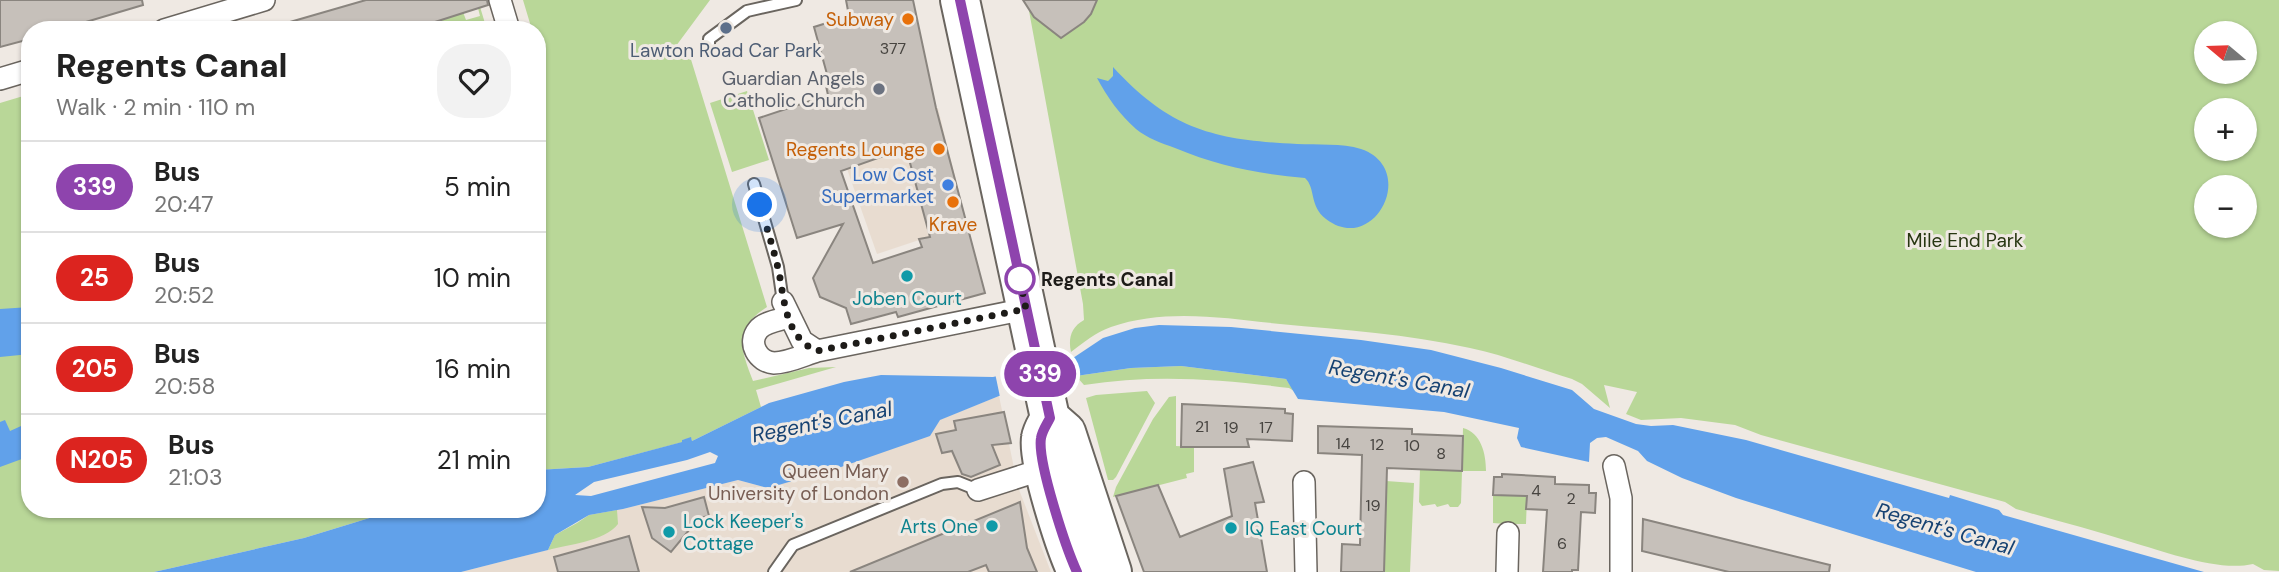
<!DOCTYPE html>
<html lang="en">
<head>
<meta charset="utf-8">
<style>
  body { margin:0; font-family:"DM Sans",sans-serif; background:#f2f2f2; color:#222; height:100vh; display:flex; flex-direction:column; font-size:26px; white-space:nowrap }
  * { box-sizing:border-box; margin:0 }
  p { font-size:23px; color:#767676 }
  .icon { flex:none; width:38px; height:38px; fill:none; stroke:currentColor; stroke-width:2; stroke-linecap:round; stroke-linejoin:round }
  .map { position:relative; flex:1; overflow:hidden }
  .side { position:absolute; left:21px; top:21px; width:525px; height:497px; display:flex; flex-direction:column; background:#fff; border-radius:28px; box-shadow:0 2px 5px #0004 }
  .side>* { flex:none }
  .badge { padding:0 14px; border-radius:23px; font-size:24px; line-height:46px }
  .needle { width:46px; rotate:289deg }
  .controls { position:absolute; left:2194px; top:21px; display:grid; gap:14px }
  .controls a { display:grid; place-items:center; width:63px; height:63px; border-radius:50%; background:#fff; box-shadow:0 2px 5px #0004; font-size:35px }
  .you { position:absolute; width:35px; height:35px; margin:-18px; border:5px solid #fff; border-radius:50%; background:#1a73e8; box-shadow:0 0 0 10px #1a73e833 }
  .map>.badge { position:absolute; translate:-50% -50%; box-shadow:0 0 0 4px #fff }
  .round { display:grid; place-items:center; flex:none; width:74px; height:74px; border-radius:28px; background:#f2f2f2 }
  .head { display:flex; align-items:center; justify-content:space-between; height:119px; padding:0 35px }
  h1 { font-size:33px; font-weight:800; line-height:52px }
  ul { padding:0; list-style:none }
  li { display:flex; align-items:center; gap:21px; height:91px; padding:0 35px; border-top:2px solid #e0e0e0 }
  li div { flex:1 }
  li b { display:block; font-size:26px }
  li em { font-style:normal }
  li .badge { min-width:77px; font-weight:700; text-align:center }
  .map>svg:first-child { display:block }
  .built { fill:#e8dcd0 }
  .green { fill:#b9d798; fill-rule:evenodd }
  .water { fill:#61a1ea; fill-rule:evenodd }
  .pier { fill:#efe9e3 }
  .building { fill:#c6c0ba; stroke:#8a857f; stroke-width:2; fill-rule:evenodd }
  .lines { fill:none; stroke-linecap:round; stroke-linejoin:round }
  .lane-casing { stroke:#6a655f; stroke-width:14 }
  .street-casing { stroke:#6a655f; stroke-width:24 }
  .highway-casing { stroke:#6a655f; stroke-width:42 }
  .lane { stroke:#fff; stroke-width:10 }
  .street { stroke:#fff; stroke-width:21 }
  .highway { stroke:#fff; stroke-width:38 }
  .line-casing { stroke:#fff; stroke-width:16 }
  .line { stroke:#8e44ad; stroke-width:10 }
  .walk { stroke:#1d1b18; stroke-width:7; stroke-dasharray:0 12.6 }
  .food-dot { fill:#e8710a; stroke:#efe9e3; stroke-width:2.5 }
  .service-dot { fill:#5c6f8a; stroke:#efe9e3; stroke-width:2.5 }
  .worship-dot { fill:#6b7280; stroke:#efe9e3; stroke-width:2.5 }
  .shop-dot { fill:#3f7fe0; stroke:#efe9e3; stroke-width:2.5 }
  .culture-dot { fill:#0f9aa8; stroke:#efe9e3; stroke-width:2.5 }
  .stop-dot { fill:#fff; stroke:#8e44ad; stroke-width:3.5 }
  .education-dot { fill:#8d6e63; stroke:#efe9e3; stroke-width:2.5 }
  .labels { text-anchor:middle; stroke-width:6; stroke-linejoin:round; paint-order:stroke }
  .number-label { font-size:16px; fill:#474440 }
  .food-label { font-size:19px; fill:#c56008; stroke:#efe9e3; text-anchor:end }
  .service-label { font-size:19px; fill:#4e5e75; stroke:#efe9e3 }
  .worship-label { font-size:19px; fill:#5b616d; stroke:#efe9e3; text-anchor:end }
  .shop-label { font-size:19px; fill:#366cbe; stroke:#efe9e3; text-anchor:end }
  .park-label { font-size:19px; fill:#273611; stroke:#efe9e3 }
  .stop-label { font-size:19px; font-weight:bold; fill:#1d1b18; stroke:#efe9e3; text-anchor:start }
  .culture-label { font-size:19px; fill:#0d838f; stroke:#efe9e3; text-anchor:start }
  .education-label { font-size:19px; fill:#785e54; stroke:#efe9e3; text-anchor:end }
  .water-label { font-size:21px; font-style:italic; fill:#164272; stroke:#efe9e3 }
</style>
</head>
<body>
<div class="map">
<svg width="2279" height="572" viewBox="0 0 2279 572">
  <rect width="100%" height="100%" fill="#efe9e3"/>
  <path class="built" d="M938,108L945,137L985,293L922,247L919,240L877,254L847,169L839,137Z
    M999,396L1018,487L1051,572H461L547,550L589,515L623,509L738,480L768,488Z"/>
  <path class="green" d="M476,0H478L487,30H413L408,15L463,12L466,20L480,16Z
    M523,0H710L676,46L674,57L689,53L767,307C733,329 740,347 753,381L809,368L836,367L756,390L761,407L692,441L691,438L682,440L683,442L588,467L537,470V77L546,74L537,45V30H532Z
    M1027,0H2279V571L2264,570L2253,564C2218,572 2166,552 2131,542C2093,530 2054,520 2016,509L2005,502L1761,435L1735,425L1681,418L1641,420L1626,414L1637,392L1604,385L1610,408L1582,384L1572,379C1538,369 1504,355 1470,348C1407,334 1344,330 1280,324C1225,318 1165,308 1111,327C1096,332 1083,343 1071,352C1068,339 1071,327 1084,320L1083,304ZM2207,33H2245V72H2207ZM2207,110H2245V149H2207ZM2207,187H2245V226H2207Z
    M747,91L769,160L732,172L710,103Z
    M30,94V509H399L304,538L154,572H0V103Z
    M1181,366L1286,379L1294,391L1289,388C1220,379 1153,374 1084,385L1076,376L1131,368Z
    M1147,391L1155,403L1116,477L1113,480H1108L1086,398L1096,395Z
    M1176,396V446L1194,447V472L1186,474L1187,478L1113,497L1116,487L1153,419L1169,397Z
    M1463,428C1481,433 1486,453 1486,471H1462L1461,503L1458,507H1450L1448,504L1437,507L1435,504L1422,506L1419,502L1420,469L1462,471Z
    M1386,481L1414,483L1410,572H1378Z
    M1493,495L1527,496L1526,524H1509L1508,521L1506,524L1493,523Z
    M617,510L618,524C604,542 569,544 548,550L555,535L577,523L589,515Z"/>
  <path class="water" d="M1113,67C1171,130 1215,140 1297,144C1317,145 1342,143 1361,149C1419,169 1374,256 1326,219C1309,206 1316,188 1305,178C1259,174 1218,166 1175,148C1161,143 1147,138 1136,129C1120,115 1107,97 1097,78L1108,81L1113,76Z
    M30,307V354L0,357V309Z
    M1159,325L1231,327L1361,340L1431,350L1501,368L1572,390L1594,409L1636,424L1651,426L1673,425L1746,440L1949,498L1950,495L1999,510L2003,515L2204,572H1976L1736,498L1682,478L1647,461L1638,451L1606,437L1597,438L1590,443L1589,462L1521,447L1517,438L1519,428L1444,412L1298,399L1286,379L1181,366L1131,368L1076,376L999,396L940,420L930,436L841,467L768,488L738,480L623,509L589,515L555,535L548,550L461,572H154L304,538L399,509H537V470L588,467L682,442V440L691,437L692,441L769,403L844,382L881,375L993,377L1073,358L1103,338L1135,328ZM710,452L718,456L715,463L591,496L575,495L594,482L687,460Z
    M5,420L10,431L30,422V456L0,467V422Z"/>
  <path class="pier" d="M1071,355L1077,377L1000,397L995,373Z"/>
  <path class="building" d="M0,0H142L143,5L59,30H30V39L0,47Z
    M366,0H487L488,5L410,30H284L283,24Z
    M846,0H913L936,108L985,293L898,317L896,312L851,324L846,308L820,297L813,278L843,224L797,238L759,118L828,95L826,86L830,85L814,27L849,16ZM906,148L930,237L919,239L922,247L873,263L841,171Z
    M1023,0H1097L1091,14L1084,22L1061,38L1034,17Z
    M1182,404L1285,409V413L1293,414L1292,441L1247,439L1249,447H1181Z
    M1004,412L1011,443L992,445L1000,465L971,477L962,474L952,451L942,453L936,434L956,430L954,421Z
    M1318,426L1412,429V434L1463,436L1462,471L1387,468L1384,572H1341L1342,544L1360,545L1362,455L1318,453Z
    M1253,462L1264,502L1255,503L1267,572H1144L1116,496L1158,485L1180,537L1232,516L1224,469Z
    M1502,474L1555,477V484L1589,485V493H1596L1595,513L1581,512L1578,570H1572V572H1543L1547,510L1526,509L1527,496L1493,495L1494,477H1502Z
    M704,497L709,516L699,518L671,552L652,538L642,507L665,508Z
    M1020,502L1027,548L1037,572H989L986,565L968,572H850Z
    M1643,519L1830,565L1829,572H1729L1642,551Z
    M629,536L639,572H558L554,557Z"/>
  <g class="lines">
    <defs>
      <path id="lane" d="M709,45V39L747,11L796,0
        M754,184L778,267L783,302
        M774,572L793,545L942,484L958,482L978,490"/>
      <path id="street" d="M500,0L509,30
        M164,30L264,0
        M0,79L30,70
        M783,302L802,341L817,351L1026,309
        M789,317C780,320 764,322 758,330C747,343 758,362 774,363C788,363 804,355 817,351
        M1614,466L1621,498V572
        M1304,482L1306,572
        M978,490L1053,466
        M1507,572L1508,533"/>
      <path id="highway" d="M960,0L1050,418L1066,432L1112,572
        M1050,418C1047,424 1042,431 1041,438C1037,461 1066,549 1077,572"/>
    </defs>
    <use href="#lane" class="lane-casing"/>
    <use href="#street" class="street-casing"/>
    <use href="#highway" class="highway-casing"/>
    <use href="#lane" class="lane"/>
    <use href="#street" class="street"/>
    <use href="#highway" class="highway"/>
  </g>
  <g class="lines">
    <defs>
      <path id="line" d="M960,0L1050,418C1047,424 1042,431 1041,438C1037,461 1066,548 1077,572"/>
    </defs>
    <use href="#line" class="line-casing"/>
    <use href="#line" class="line"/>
    <path class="walk" d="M760,205C766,225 772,244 777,264C785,294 782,336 817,351L1026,309L1020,279"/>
  </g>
  <g class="food-dot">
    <circle cx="908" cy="19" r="7"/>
    <circle cx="939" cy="149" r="7"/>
    <circle cx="953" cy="202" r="7"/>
  </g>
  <circle class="service-dot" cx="726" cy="28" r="7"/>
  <circle class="worship-dot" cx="879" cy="89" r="7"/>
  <circle class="shop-dot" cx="948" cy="185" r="7"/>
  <g class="culture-dot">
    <circle cx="907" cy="276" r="7"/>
    <circle cx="992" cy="526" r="7"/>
    <circle cx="1231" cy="528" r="7"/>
    <circle cx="669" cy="532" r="7"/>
  </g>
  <circle class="stop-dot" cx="1020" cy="279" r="14"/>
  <circle class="education-dot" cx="903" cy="482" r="7"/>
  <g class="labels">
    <g class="number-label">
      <text x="893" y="54">377</text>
      <text x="1202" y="432">21</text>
      <text x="1231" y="433">19</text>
      <text x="1266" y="433">17</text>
      <text x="1343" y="449">14</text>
      <text x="1377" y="450">12</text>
      <text x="1412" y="451">10</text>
      <text x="1441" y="459">8</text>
      <text x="1536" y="496">4</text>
      <text x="1571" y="504">2</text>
      <text x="1373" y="511">19</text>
      <text x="1562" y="549">6</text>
    </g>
    <g class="food-label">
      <text x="894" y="26">Subway</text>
      <text x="925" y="156">Regents Lounge</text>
      <text x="953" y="231" text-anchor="middle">Krave</text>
    </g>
    <g class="service-label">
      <text x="726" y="57">Lawton Road Car Park</text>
    </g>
    <g class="worship-label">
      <text x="865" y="85">Guardian Angels<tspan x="865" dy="22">Catholic Church</tspan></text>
    </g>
    <g class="shop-label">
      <text x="934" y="181">Low Cost<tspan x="934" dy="22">Supermarket</tspan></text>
    </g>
    <g class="park-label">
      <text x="1965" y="247">Mile End Park</text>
    </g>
    <g class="stop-label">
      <text x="1041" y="286">Regents Canal</text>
    </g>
    <g class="culture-label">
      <text x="907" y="305" text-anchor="middle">Joben Court</text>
      <text x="683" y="528">Lock Keeper's<tspan x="683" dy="22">Cottage</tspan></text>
      <text x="978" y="533" text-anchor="end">Arts One</text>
      <text x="1245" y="535">IQ East Court</text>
    </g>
    <g class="education-label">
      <text x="889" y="478">Queen Mary<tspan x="889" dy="22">University of London</tspan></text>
    </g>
    <g class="water-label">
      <text transform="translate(1399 379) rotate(10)" y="7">Regent's Canal</text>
      <text transform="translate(822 422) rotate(-11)" y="7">Regent's Canal</text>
      <text transform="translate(1945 529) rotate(16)" y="7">Regent's Canal</text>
    </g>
  </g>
</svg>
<div class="controls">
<a><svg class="needle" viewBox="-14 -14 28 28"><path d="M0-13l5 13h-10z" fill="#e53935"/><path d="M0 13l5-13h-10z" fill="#767676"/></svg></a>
<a>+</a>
<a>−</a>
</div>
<div class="you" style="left:760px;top:205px"></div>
<b class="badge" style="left:1040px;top:374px;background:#8e44ad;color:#fff">339</b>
<section class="side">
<div class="head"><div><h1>Regents Canal</h1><p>Walk · 2 min · 110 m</p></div><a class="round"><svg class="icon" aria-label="heart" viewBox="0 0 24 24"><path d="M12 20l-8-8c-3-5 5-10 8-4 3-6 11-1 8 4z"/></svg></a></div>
<ul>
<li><span class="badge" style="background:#8e44ad;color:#fff">339</span><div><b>Bus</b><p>20:47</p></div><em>5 min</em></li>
<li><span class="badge" style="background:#dc241f;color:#fff">25</span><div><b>Bus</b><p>20:52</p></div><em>10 min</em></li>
<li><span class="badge" style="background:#dc241f;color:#fff">205</span><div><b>Bus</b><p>20:58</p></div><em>16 min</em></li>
<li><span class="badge" style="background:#dc241f;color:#fff">N205</span><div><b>Bus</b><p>21:03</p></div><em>21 min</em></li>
</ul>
</section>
</div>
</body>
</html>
